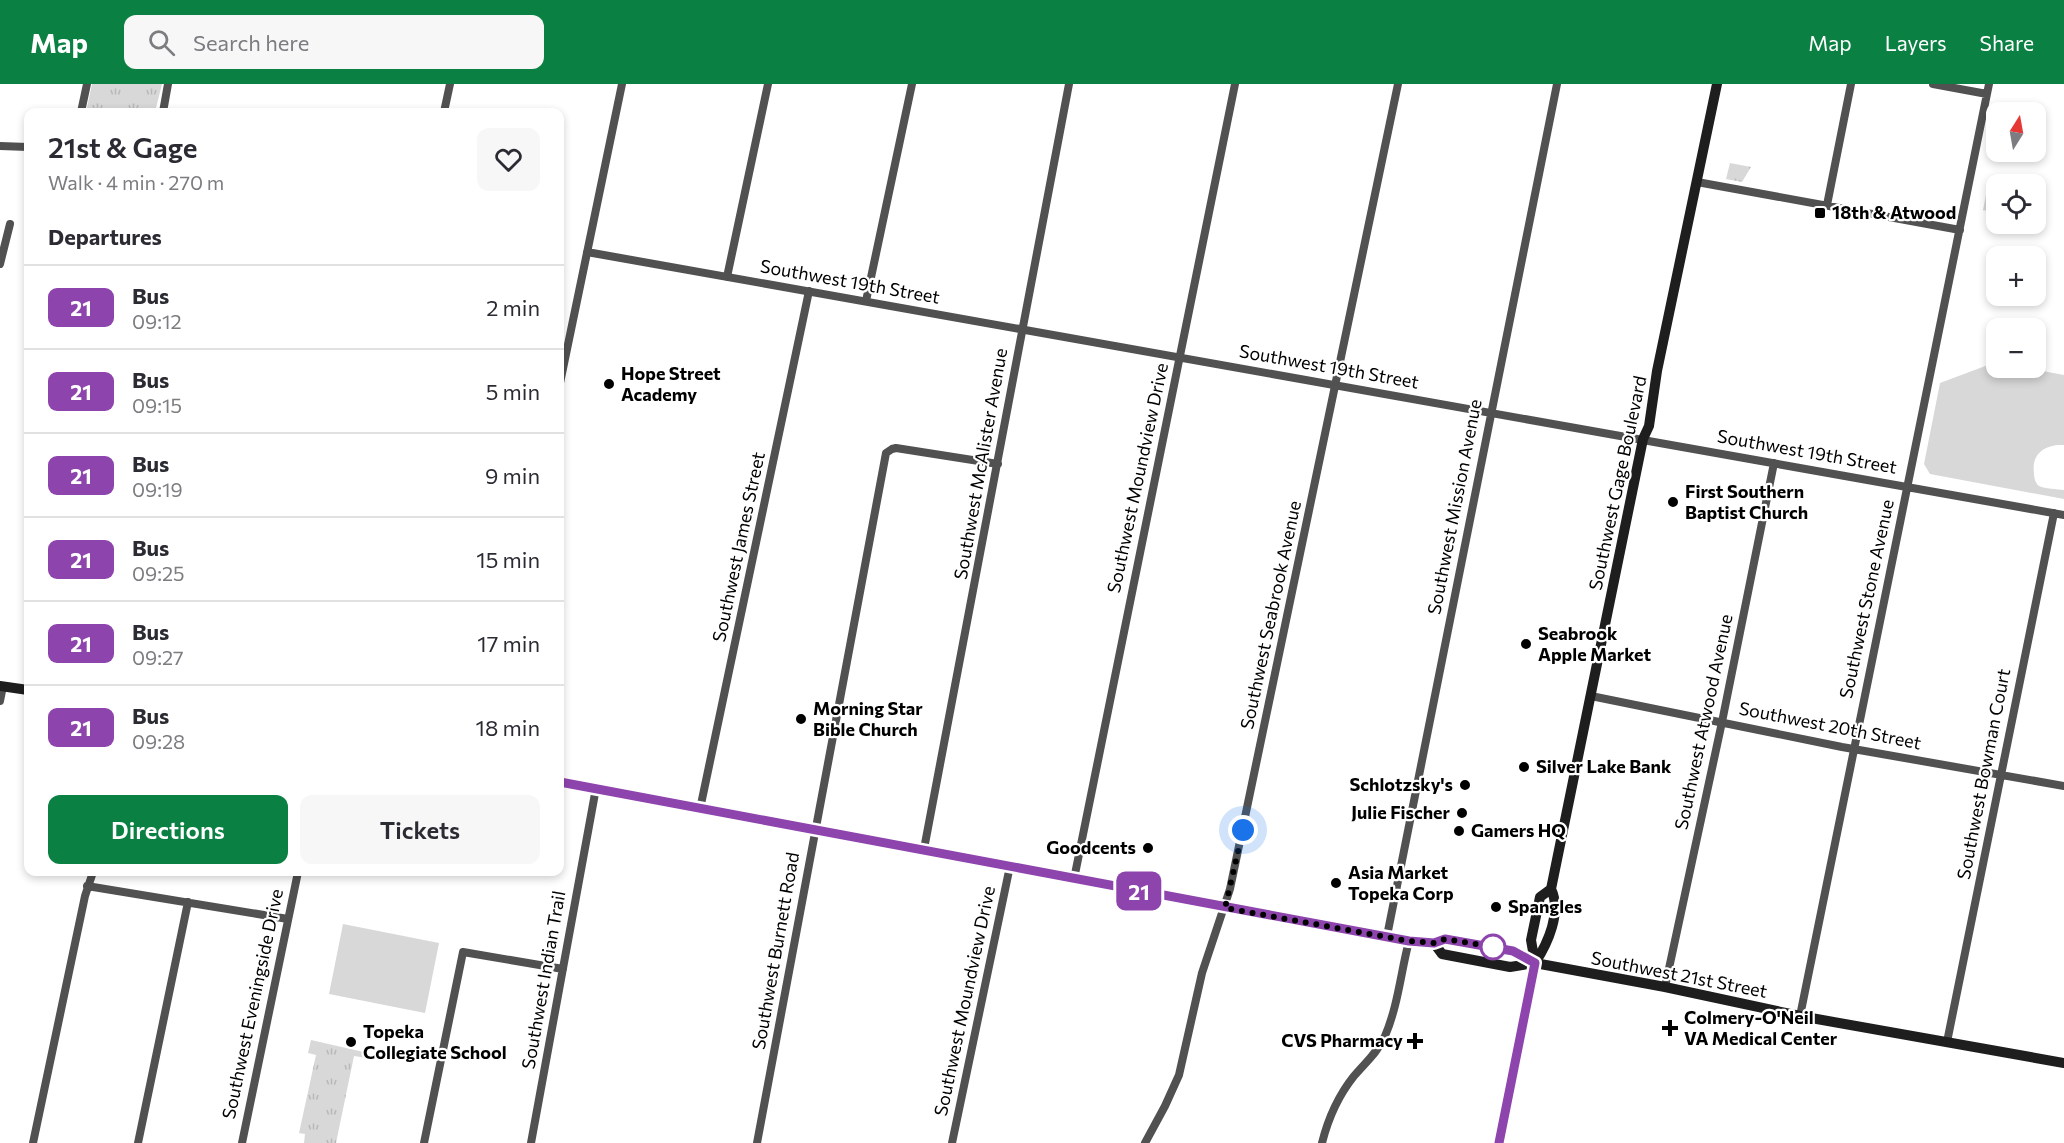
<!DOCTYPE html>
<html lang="en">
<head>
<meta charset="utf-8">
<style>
  body { margin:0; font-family:Commissioner,sans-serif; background:#f7f7f7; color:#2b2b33; height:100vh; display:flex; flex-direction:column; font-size:22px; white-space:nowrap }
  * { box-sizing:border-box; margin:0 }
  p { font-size:20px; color:#7c7c81 }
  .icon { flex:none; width:33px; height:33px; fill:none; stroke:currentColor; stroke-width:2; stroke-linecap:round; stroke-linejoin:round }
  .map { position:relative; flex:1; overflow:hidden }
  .details { position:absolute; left:24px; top:24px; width:540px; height:768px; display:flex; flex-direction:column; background:#fff; border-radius:12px; box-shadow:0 3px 9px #0003 }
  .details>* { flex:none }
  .badge { padding:0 12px; border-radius:9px; font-size:21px; line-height:39px }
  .needle { width:39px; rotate:11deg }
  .buttons { position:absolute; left:1986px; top:18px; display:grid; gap:12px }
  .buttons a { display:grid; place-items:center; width:60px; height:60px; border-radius:12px; background:#fff; box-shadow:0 3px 9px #0003; font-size:30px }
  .you { position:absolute; width:30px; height:30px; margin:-15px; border:4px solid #fff; border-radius:50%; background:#1a73e8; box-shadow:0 0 0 9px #1a73e833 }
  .map>.badge { position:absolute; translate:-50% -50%; box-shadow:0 0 0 3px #fff }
  h2 { padding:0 24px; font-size:22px; line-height:54px }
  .round { display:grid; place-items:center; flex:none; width:63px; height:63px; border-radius:12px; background:#f7f7f7 }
  .overview { display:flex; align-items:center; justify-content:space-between; height:102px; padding:0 24px }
  h1 { font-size:28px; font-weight:600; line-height:45px }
  .cta { display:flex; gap:12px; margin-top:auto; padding:12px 24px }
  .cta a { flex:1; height:69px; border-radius:12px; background:#0b8043; color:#fff; font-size:24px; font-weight:600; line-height:69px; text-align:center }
  .cta a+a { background:#f7f7f7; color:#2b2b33 }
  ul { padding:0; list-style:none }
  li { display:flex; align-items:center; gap:18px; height:84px; padding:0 24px; border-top:2px solid #e1e1e2 }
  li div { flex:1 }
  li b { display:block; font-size:22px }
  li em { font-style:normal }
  li .badge { min-width:66px; font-weight:700; text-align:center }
  header { display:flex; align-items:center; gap:36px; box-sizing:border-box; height:84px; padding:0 30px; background:#0b8043; color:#fff }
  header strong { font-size:28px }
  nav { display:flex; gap:33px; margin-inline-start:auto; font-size:21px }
  .search { width:420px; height:54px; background:#f7f7f7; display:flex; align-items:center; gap:15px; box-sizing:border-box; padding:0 21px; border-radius:12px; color:#7c7c81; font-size:22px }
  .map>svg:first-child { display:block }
  .grass { fill:#d8d8d8 }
  .park { fill:url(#park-tufts) }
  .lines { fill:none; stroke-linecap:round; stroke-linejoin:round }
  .street { stroke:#515151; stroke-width:8 }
  .secondary { stroke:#1e1e1e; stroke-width:10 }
  .line-casing { stroke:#fff; stroke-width:14 }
  .line { stroke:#8e44ad; stroke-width:9 }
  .walk { stroke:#000; stroke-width:6; stroke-dasharray:0 10.8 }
  .poi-dot { fill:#000; stroke:#fff; stroke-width:2 }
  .stop-dot { fill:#fff; stroke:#8e44ad; stroke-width:3 }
  .labels { text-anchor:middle; stroke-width:4.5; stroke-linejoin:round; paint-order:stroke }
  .poi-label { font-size:18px; font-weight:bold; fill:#000; stroke:#fff; text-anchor:start }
  .street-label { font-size:18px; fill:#000; stroke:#fff }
</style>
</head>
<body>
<header>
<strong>Map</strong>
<div class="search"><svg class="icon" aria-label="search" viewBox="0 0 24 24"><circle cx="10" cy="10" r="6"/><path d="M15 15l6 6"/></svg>Search here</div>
<nav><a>Map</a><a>Layers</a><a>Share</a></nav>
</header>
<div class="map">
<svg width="2064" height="1059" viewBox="0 0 2064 1059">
  <defs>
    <pattern id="park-tufts" width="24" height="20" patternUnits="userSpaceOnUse" patternTransform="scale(1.5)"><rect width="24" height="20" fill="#d8d8d8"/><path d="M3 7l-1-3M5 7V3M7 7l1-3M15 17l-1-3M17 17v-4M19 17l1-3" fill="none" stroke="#b8b8b8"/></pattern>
  </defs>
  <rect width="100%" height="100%" fill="#fff"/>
  <path class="grass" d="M1996,278V284H2027L2064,291V361C2046,360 2031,369 2034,389C2034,393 2035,399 2039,402C2045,405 2057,405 2064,406V415L1930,390L1924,380L1940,299Z
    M343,840L439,859L425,929L329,910Z"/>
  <path class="park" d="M92,0H162L155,28H86Z
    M1997,27L2004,28H1996V54L1989,52L1993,31Z
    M1730,79L1751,83L1742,98L1726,95Z
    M1988,101L1996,103V129L1983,126Z
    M311,956L368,969L367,974L354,972L336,1059H304L305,1050L299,1049L316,971L308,969Z"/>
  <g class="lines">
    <path class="street" d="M1933,0L1987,10
      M81,28L87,0
      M163,28L168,0
      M444,28L450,0
      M0,62L28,63
      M1697,98L1960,146
      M1827,121L1851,0
      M587,168L2064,431
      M0,180L10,140
      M727,193L768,0
      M866,217L912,0
      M560,299L622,0
      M1591,612L1842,663L2064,702
      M0,617L3,602
      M700,725L809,207
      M924,765L1069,0
      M1074,795L1235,0
      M87,802L288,835
      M1387,852L1557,0
      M1665,903L1722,638L1774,379
      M1800,932L1989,0
      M1947,958L2054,429
      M33,1059L85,812L93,788
      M138,1059L188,818
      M242,1059L298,788
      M424,1059L463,868L563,885
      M531,1059L596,704
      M757,1059L886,369L892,365L896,364L998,380
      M952,1059L1010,782
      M1145,1059L1165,1022L1179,991L1202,889L1230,805L1398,0
      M1322,1059C1328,1035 1338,1012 1354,992C1365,979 1378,968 1385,952C1398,922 1401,887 1409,857"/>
    <path class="secondary" d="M0,602L28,606
      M560,698L1409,857L1434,859L1445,855L1513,867L1535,879
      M1434,859L1442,870L1510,883L1535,879L1665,903L1800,932L2064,979
      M1535,879C1548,859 1562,828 1551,805L1643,355L1649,342L1657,287L1717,0
      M1499,1059L1535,879L1531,856L1540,813L1551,805"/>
  </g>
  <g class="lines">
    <defs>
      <path id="line" d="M560,698L1409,857L1434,859L1445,855L1513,867L1535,879L1499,1059"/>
    </defs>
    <use href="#line" class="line-casing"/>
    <use href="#line" class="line"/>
    <path class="walk" d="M1243,746L1225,824L1409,857L1434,859L1445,855L1493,863"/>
  </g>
  <g class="poi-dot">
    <rect x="1814" y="123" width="12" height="12" rx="3"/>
    <circle cx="609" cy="300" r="6"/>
    <circle cx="1673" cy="418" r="6"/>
    <circle cx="1526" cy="560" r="6"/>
    <circle cx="801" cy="635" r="6"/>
    <circle cx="1524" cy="683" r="6"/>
    <circle cx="1465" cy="701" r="6"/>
    <circle cx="1462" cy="729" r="6"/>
    <circle cx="1459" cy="747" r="6"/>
    <circle cx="1148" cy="764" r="6"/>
    <circle cx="1336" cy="799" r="6"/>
    <circle cx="1496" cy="823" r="6"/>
    <path d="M1667 935h6v6h6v6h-6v6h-6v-6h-6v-6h6z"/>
    <path d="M1412 948h6v6h6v6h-6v6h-6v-6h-6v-6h6z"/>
    <circle cx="351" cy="958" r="6"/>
  </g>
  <circle class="stop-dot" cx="1493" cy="863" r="12"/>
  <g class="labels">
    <g class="poi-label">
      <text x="1832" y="135">18th &amp; Atwood</text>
      <text x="621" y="296">Hope Street<tspan x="621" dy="21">Academy</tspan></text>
      <text x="1685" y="414">First Southern<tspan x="1685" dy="21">Baptist Church</tspan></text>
      <text x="1538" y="556">Seabrook<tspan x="1538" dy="21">Apple Market</tspan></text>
      <text x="813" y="631">Morning Star<tspan x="813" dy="21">Bible Church</tspan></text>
      <text x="1536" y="689">Silver Lake Bank</text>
      <text x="1453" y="707" text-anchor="end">Schlotzsky's</text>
      <text x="1450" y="735" text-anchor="end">Julie Fischer</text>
      <text x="1471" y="753">Gamers HQ</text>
      <text x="1136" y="770" text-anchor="end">Goodcents</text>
      <text x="1348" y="795">Asia Market<tspan x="1348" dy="21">Topeka Corp</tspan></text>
      <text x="1508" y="829">Spangles</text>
      <text x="1684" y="940">Colmery-O'Neil<tspan x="1684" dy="21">VA Medical Center</tspan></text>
      <text x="363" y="954">Topeka<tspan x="363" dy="21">Collegiate School</tspan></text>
      <text x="1403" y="963" text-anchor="end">CVS Pharmacy</text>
    </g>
    <g class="street-label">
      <text transform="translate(850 198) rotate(10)" y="6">Southwest 19th Street</text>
      <text transform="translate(1329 283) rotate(10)" y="6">Southwest 19th Street</text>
      <text transform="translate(1807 368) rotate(10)" y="6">Southwest 19th Street</text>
      <text transform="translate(981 380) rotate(-80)" y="6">Southwest McAlister Avenue</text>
      <text transform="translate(1138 394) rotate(-78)" y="6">Southwest Moundview Drive</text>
      <text transform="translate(1618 399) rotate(-78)" y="6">Southwest Gage Boulevard</text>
      <text transform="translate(1455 423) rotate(-79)" y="6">Southwest Mission Avenue</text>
      <text transform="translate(739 463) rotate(-78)" y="6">Southwest James Street</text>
      <text transform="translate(1867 515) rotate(-78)" y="6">Southwest Stone Avenue</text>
      <text transform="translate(1271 531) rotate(-78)" y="6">Southwest Seabrook Avenue</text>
      <text transform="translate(1704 638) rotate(-78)" y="6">Southwest Atwood Avenue</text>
      <text transform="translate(1830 642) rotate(11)" y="6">Southwest 20th Street</text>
      <text transform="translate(1984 690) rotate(-79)" y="6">Southwest Bowman Court</text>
      <text transform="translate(776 867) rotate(-80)" y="6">Southwest Burnett Road</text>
      <text transform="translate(1679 891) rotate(11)" y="6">Southwest 21st Street</text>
      <text transform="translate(544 896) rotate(-80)" y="6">Southwest Indian Trail</text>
      <text transform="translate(965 917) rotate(-78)" y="6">Southwest Moundview Drive</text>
      <text transform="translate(253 920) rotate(-78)" y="6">Southwest Eveningside Drive</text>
    </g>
  </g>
</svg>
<div class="buttons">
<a><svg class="needle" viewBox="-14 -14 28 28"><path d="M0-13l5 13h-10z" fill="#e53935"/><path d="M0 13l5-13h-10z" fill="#7c7c81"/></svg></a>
<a><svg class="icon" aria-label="locate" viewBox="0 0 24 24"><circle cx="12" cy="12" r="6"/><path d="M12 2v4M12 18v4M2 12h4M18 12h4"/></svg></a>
<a>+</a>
<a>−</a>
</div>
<div class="you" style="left:1243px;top:746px"></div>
<b class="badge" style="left:1139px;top:807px;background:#8e44ad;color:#fff">21</b>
<section class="details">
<div class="overview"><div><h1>21st &amp; Gage</h1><p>Walk · 4 min · 270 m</p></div><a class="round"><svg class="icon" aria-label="heart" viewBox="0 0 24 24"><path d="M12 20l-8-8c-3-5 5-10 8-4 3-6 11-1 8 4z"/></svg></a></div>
<h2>Departures</h2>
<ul>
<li><span class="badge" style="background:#8e44ad;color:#fff">21</span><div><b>Bus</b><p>09:12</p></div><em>2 min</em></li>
<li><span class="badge" style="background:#8e44ad;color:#fff">21</span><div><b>Bus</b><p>09:15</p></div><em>5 min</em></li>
<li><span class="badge" style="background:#8e44ad;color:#fff">21</span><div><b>Bus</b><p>09:19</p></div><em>9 min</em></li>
<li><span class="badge" style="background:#8e44ad;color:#fff">21</span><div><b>Bus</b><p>09:25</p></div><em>15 min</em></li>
<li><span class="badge" style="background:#8e44ad;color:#fff">21</span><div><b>Bus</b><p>09:27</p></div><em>17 min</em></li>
<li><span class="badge" style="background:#8e44ad;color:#fff">21</span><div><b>Bus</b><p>09:28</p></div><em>18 min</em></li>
</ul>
<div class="cta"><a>Directions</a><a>Tickets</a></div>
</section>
</div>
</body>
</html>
